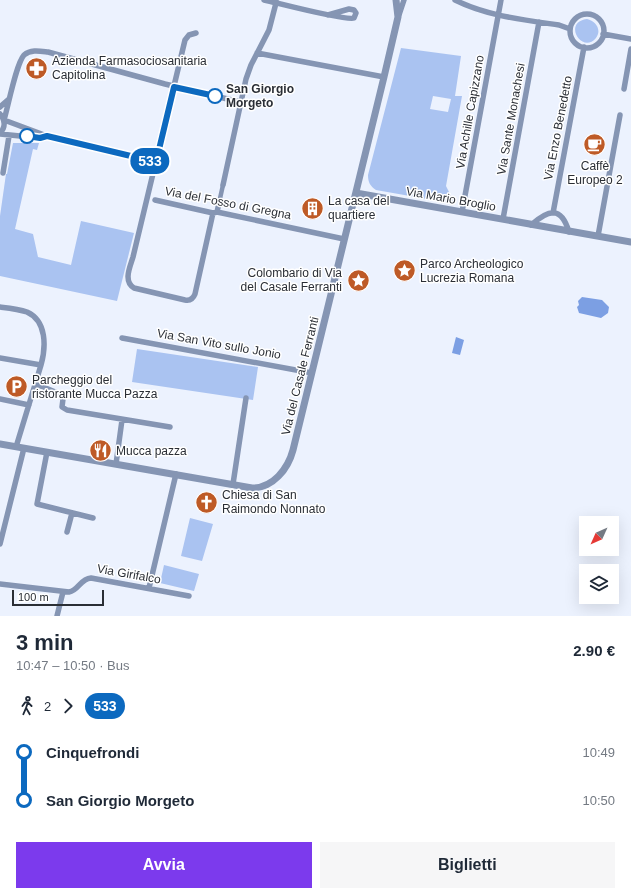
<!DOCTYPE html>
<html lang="it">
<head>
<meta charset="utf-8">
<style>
  body { margin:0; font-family:Helvetica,sans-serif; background:#f6f6f7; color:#1f2937; height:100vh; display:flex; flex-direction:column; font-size:15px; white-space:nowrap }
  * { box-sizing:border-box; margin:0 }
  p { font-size:13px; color:#747a83 }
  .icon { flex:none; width:22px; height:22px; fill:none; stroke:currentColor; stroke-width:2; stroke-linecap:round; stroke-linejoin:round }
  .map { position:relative; height:616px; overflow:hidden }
  .side { display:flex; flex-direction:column; background:#fff; flex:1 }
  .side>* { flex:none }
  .badge { padding:0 8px; border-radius:13px; font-size:14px; line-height:26px }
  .needle { width:26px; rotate:225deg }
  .tools { position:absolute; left:579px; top:516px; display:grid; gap:8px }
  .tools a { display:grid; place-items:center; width:40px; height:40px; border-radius:0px; background:#fff; box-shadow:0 4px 16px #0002; font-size:20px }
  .scale { position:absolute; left:12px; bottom:10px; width:92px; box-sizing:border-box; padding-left:4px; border:2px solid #2a2e35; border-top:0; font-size:11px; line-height:14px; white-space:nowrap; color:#2a2e35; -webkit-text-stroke:3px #fff; paint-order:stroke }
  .map>.badge { position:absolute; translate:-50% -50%; box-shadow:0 0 0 2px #fff }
  .legs { display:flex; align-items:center; gap:6px; height:44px; padding:0 16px; font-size:13px }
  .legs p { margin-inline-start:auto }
  .head { display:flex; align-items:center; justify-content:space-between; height:68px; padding:0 16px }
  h1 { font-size:22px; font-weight:700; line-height:30px }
  .primary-button { display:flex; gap:8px; margin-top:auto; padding:8px 16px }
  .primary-button a { flex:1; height:46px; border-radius:0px; background:#7c3aed; color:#fff; font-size:16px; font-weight:700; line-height:46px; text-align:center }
  .primary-button a+a { background:#f6f6f7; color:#1f2937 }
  ul { padding:0 16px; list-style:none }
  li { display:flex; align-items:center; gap:14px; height:48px; font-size:15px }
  li i { display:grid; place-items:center; width:6px; height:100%; margin:0 5px; background:currentColor }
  li i::after { content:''; width:10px; height:10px; margin:-5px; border:3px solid; border-radius:50%; background:#fff }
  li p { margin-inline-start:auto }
  li:first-child i { background:linear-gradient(#0000 50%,currentColor 0) }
  li:last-child i { background:linear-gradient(currentColor 50%,#0000 0) }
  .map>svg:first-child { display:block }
  .green { fill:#aac3f1; fill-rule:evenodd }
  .water { fill:#7c9fe3 }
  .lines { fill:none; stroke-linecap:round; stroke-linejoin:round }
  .pedestrian { stroke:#8595b3; stroke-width:4.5 }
  .minor { stroke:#8595b3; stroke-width:5.5 }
  .tertiary { stroke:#8595b3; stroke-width:7 }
  .line-1-casing { stroke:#fff; stroke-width:9 }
  .line-1 { stroke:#0c69bf; stroke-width:6 }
  .stop-1-dot { fill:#fff; stroke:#0c69bf; stroke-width:2 }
  .labels { text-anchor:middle; stroke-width:3; stroke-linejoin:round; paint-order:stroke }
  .poi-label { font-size:12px; fill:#2a2e35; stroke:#fff; text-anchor:start }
  .stop-label { font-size:12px; font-weight:bold; fill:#2a2e35; stroke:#fff; text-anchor:start }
  .street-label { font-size:12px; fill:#2a2e35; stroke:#fff }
</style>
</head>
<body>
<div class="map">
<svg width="631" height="616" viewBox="0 0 631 616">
  <rect width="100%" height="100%" fill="#ecf2fe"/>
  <path class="green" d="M587,19C596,21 602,30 596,38C582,55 562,22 587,19Z
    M401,48L461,56L455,96H462L446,186L455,204L376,190C370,186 368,182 368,175ZM433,96L451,99L448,112L430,109Z
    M13,143H39L37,150L33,149L15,229L33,234L38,257L71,265L81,221L134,233L117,301L0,276V216L6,174H7Z
    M137,349L258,367L253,400L132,382Z
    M190,518L213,524L202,561L181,556Z
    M164,565L199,574L194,591L160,583Z"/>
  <path class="water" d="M582,297L602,300L609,307L608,313L601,318L579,313L577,307L579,305L578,301Z
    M456,337L464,340L460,355L452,353Z"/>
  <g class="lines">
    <path class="pedestrian" d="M219,203L223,185"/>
    <path class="minor" d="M264,0C278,3 345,21 354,18L356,13L354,10L349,9L328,15
      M455,0C487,16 524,20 559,25L570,29
      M570 31a17 17 0 1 1 34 0a17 17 0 1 1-34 0Z
      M399,15L404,0
      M196,33L189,35L185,40L133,257C130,267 123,281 134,288L185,300C190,301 193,299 195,294L213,213
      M603,34L631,39
      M257,53L384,77
      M624,89L631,49
      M0,107L9,99
      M0,114C5,120 6,127 0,133
      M4,120C8,107 16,64 24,55C31,49 40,51 48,52L165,84L240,102
      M4,120L47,136
      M0,134L40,138L47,136L156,163
      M3,173L9,136
      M223,185L246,79L251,65L269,30L276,3V0
      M155,200L213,213L217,212L344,239
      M217,212L219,203
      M462,212L501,0
      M553,213L584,47
      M503,219L539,22
      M531,225C548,210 561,205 569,232
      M598,236L620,115
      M0,307C9,308 19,309 27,312C47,321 46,347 41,365L16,447
      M122,338L312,373
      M0,358L41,365
      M36,384L60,394L63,399L62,407L67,410L170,427
      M0,399L29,405
      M47,452L37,504L93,518
      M116,464L122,420
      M233,484L246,398
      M67,532L72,513
      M0,544L24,448
      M0,584L69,592C79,590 80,579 91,578L189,596
      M149,588L176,474
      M57,616L63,592"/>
    <path class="tertiary" d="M356,193L631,242
      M0,444L252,488C273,488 288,469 293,450L384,77L398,17L396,0"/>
  </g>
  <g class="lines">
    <defs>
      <path id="line-1" d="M27,136L40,138L47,136L156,162L174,87L215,96"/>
    </defs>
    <use href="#line-1" class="line-1-casing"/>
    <use href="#line-1" class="line-1"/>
  </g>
  <defs>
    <symbol id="pharmacy-disc" viewBox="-11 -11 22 22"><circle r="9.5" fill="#be5a26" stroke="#fff"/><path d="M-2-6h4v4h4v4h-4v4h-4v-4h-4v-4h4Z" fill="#fff"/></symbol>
    <symbol id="cafe-disc" viewBox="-11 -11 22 22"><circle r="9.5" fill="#be5a26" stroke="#fff"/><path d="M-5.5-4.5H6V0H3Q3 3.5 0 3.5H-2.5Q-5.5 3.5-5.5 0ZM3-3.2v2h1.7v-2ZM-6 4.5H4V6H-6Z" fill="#fff"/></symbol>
    <symbol id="building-disc" viewBox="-11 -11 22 22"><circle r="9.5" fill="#be5a26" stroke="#fff"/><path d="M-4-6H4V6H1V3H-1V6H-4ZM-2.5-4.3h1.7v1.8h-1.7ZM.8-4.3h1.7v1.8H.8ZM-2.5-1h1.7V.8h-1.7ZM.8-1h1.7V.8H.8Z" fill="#fff"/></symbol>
    <symbol id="sight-disc" viewBox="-11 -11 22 22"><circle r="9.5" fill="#be5a26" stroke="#fff"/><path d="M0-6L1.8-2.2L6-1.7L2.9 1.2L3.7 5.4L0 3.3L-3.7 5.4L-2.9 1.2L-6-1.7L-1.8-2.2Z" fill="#fff"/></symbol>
    <symbol id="parking-disc" viewBox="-11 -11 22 22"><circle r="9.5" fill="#be5a26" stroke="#fff"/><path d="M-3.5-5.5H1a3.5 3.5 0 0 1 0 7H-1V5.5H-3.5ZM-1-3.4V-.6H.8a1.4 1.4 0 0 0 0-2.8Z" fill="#fff"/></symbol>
    <symbol id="restaurant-disc" viewBox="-11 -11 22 22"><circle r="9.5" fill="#be5a26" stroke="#fff"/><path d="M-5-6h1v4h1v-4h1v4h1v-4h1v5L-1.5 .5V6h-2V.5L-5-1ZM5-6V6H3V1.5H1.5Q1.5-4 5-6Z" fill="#fff"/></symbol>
    <symbol id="church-disc" viewBox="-11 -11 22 22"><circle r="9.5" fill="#be5a26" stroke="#fff"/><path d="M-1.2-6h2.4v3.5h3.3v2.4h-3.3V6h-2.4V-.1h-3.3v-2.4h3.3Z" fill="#fff"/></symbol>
  </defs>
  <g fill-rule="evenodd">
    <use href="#pharmacy-disc" x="24" y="56" width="25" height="25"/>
    <use href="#cafe-disc" x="582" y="132" width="25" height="25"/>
    <use href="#building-disc" x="300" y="196" width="25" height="25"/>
    <use href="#sight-disc" x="392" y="258" width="25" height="25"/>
    <use href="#sight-disc" x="346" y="268" width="25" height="25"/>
    <use href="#parking-disc" x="4" y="374" width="25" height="25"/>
    <use href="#restaurant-disc" x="88" y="438" width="25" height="25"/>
    <use href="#church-disc" x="194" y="490" width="25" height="25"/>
  </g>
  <g class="stop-1-dot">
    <circle cx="215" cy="96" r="7"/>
    <circle cx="27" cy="136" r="7"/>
  </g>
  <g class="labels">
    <g class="poi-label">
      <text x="52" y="65">Azienda Farmasociosanitaria<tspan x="52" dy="14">Capitolina</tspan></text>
      <text x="595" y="170" text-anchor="middle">Caffè<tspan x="595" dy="14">Europeo 2</tspan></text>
      <text x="328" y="205">La casa del<tspan x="328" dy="14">quartiere</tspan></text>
      <text x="420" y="268">Parco Archeologico<tspan x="420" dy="14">Lucrezia Romana</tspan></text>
      <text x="342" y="277" text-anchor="end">Colombario di Via<tspan x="342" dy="14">del Casale Ferranti</tspan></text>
      <text x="32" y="384">Parcheggio del<tspan x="32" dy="14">ristorante Mucca Pazza</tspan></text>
      <text x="116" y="455">Mucca pazza</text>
      <text x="222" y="499">Chiesa di San<tspan x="222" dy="14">Raimondo Nonnato</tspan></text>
    </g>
    <g class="stop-label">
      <text x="226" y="93">San Giorgio<tspan x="226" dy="14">Morgeto</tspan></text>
    </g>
    <g class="street-label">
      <text transform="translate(470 112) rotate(-80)" y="4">Via Achille Capizzano</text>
      <text transform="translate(511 119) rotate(-80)" y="4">Via Sante Monachesi</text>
      <text transform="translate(558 128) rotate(-79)" y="4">Via Enzo Benedetto</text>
      <text transform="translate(451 199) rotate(10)" y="4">Via Mario Broglio</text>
      <text transform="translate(228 203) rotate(11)" y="4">Via del Fosso di Gregna</text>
      <text transform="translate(219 344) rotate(10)" y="4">Via San Vito sullo Jonio</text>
      <text transform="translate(300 376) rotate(-76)" y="4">Via del Casale Ferranti</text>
      <text transform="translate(129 574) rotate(10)" y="4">Via Girifalco</text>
    </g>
  </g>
</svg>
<div class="tools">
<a><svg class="needle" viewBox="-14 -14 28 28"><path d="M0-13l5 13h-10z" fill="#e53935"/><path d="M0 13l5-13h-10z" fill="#747a83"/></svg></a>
<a><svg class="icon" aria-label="layers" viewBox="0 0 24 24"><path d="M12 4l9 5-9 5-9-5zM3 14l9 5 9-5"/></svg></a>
</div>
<div class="scale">100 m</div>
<b class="badge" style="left:150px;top:161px;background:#0c69bf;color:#fff">533</b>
</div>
<section class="side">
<div class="head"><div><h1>3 min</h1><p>10:47 – 10:50 · Bus</p></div><b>2.90 €</b></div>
<div class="legs"><svg class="icon" aria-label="walk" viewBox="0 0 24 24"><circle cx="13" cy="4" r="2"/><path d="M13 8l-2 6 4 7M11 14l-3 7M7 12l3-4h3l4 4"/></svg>2<svg class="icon" aria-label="forward" viewBox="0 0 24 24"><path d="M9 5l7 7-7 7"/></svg><b class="badge" style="background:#0c69bf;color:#fff">533</b></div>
<ul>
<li><i style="color:#0c69bf"></i><b>Cinquefrondi</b><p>10:49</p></li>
<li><i style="color:#0c69bf"></i><b>San Giorgio Morgeto</b><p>10:50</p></li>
</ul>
<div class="primary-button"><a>Avvia</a><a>Biglietti</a></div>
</section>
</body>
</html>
